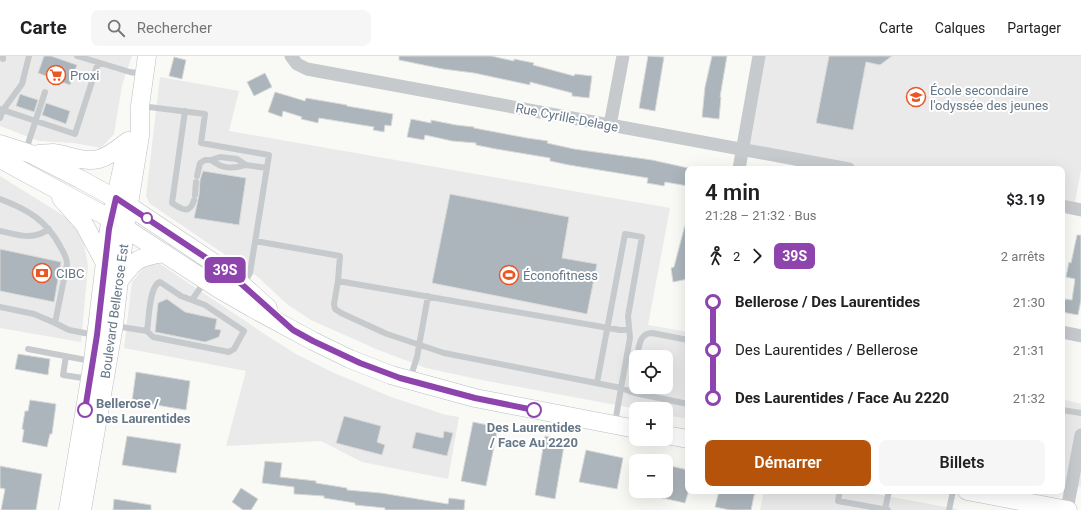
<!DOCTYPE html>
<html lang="fr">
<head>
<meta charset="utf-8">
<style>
  body { margin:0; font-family:Roboto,sans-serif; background:#f6f6f6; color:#202124; height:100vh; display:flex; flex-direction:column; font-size:15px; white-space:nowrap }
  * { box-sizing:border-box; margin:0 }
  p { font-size:13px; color:#757577 }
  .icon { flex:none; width:22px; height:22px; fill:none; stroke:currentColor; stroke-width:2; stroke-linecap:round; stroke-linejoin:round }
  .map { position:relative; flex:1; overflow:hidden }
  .drawer { position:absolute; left:685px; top:110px; width:380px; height:328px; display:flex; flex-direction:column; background:#fff; border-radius:8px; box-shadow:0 4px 16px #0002 }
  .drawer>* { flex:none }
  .badge { padding:0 8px; border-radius:6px; font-size:14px; line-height:26px }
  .controls { position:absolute; left:629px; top:294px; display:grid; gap:8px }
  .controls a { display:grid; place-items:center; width:44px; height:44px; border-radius:8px; background:#fff; box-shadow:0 4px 16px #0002; font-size:20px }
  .map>.badge { position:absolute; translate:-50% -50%; box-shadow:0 0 0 2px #fff }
  .legs { display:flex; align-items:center; gap:6px; height:44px; padding:0 20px; font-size:13px }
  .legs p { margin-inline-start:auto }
  .overview { display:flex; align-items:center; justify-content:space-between; height:68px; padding:0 20px }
  h1 { font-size:22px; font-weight:600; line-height:30px }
  .primary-button { display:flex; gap:8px; margin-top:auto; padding:8px 20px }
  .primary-button a { flex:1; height:46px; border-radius:8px; background:#b45309; color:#fff; font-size:16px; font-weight:600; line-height:46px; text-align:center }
  .primary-button a+a { background:#f6f6f6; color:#202124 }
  ul { padding:0 20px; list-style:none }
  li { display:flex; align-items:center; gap:14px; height:48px; font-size:15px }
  li i { display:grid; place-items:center; width:6px; height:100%; margin:0 5px; background:currentColor }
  li i::after { content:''; width:10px; height:10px; margin:-5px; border:3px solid; border-radius:50%; background:#fff }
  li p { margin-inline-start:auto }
  li:first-child i { background:linear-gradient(#0000 50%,currentColor 0) }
  li:last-child i { background:linear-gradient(currentColor 50%,#0000 0) }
  header { display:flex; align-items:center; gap:24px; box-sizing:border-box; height:56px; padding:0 20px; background:#fff; border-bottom:1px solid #e0e0e0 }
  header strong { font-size:19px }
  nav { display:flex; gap:22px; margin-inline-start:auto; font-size:14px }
  .search { width:280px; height:36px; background:#f6f6f6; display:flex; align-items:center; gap:10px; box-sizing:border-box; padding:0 14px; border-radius:8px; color:#757577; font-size:15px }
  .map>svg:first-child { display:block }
  .built { fill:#e9eae9; fill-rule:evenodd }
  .building { fill:#acb5bb; stroke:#dadad8 }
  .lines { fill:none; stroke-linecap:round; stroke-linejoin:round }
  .secondary-casing { stroke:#babfc4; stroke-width:19 }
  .lane { stroke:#c6cacd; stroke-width:6 }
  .street { stroke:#c6cacd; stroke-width:13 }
  .secondary { stroke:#fff; stroke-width:18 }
  .line-1-casing { stroke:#fff; stroke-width:9 }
  .line-1 { stroke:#8e44ad; stroke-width:6 }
  .stop-1-dot { fill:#fff; stroke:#8e44ad; stroke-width:2 }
  .labels { text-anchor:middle; stroke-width:4; stroke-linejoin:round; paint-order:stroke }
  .poi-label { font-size:13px; fill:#667888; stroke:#fff; text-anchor:start }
  .street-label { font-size:13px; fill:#667888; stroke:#fff }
  .stop-label { font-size:13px; font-weight:bold; fill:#667888; stroke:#fff; text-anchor:start }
</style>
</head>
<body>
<header>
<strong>Carte</strong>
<div class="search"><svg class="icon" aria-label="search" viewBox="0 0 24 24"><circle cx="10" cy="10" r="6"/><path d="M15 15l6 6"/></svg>Rechercher</div>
<nav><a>Carte</a><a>Calques</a><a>Partager</a></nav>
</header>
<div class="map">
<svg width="1081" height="454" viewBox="0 0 1081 454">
  <rect width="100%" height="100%" fill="#f9f9f6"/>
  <path class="built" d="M0,0H132L122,29L114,78L101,92L74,87L39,85L0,70Z
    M759,0H1081V114L1074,152L1062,150V113H849L742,94Z
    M160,21L239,35L229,75L670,152L648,269L688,276V363L666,359V353H637L482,324L426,312L376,293L311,264L288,249L258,221L149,147L146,140ZM636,301H666V331H636Z
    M0,120L72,165L83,183L88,210L81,286L0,272Z
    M160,208L269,281L296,298L332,316L391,341L446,359L459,361L448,423L362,406L321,385L226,390L246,315L124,292L132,226L146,209Z
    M1062,343L1081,348V431L1062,428Z
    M764,435H859L957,453V454H760Z"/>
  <path class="building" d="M44,0H51L77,9L70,29L38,17Z
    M399,0H491L514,5V3L534,7L533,9L574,20L575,18L592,20L589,42L572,40V37L530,26V29L474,17L443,13L399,4Z
    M648,0L664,1L655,55L639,52Z
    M712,0H727L720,41H721L719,63L702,61L705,31Z
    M829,0H892L880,9L866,6L853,74L816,67Z
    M174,1L186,4L182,23L169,20Z
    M265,17L272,31L254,40L247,26Z
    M275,36L305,45L306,42L347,49V50L393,58L391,70L385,69L384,76L373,74L374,71L319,62L318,67L301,63L302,61L283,55L282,61L268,56Z
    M20,38L38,44L34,56L16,50Z
    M46,47L70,55L66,68L42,59Z
    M411,63L431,67V64L456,69L474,71V72L527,82L548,85L547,87L574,93L652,104L688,112V130L665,126L664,130L647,127L648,122L569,109L550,105V102L496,93L476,89V87L452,85L425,79L424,84L407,81Z
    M203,115L246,122L239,169L194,162L199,139L200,124Z
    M450,138L569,161L562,202L597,208L587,258L432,227Z
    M685,169L688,170V223L673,226L671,212L674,211Z
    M1077,179H1081V244L1078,259L1062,256L1065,243L1072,244L1075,223L1066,221L1069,206L1071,207Z
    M0,193L61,206L54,246L0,235Z
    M167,243L185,256L217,263L215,273L221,274L219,281L205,286L155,276L158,247Z
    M18,298L50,303L48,319L15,313Z
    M136,316L190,325L186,354L132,345Z
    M30,344L56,348L52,378H50L47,391L22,386L24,374L22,373L25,355H28Z
    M344,360L381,370L377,386L385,389L382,399L336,387Z
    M473,366L498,371L486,430L461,425Z
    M444,375L453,377L447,400L412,392L416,376L443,382Z
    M127,380L181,388L176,417L122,409Z
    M545,380L565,384L555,443L535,439Z
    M586,394L623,402L617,433L579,426Z
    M265,405L282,407L280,421L316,425V427L347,432V434L381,437L448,448L449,442L465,444L464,454H385V452L355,449V447L324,442V440L294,438V431L262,427Z
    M666,409L688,414V437L685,447L649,439V435H666Z
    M0,410L42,418L36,454H1L5,433L0,432Z
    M241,432L258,443L251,454H243L232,446Z
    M719,435H755L751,454H730L715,451Z
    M114,443L151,449V454H113Z"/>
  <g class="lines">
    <defs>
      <path id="secondary" d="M0,88L31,98L80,123L129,150L229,217L268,252
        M38,98C43,98 48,97 53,97C69,99 83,107 99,103C110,100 119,92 128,85
        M0,103L111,163L219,233L252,252L313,285L350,303L391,319L475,342L636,373
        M61,142L84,168L105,207
        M119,225C136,203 137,201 164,197
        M666,379L688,383
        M967,435L1068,454
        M68,454L93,305L109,173L127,90
        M82,454L114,269L125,172L140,80V50L147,0"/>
    </defs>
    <use href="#secondary" class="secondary-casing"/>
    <path class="lane" d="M77,0L130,16L142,18
      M3,3V0
      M141,50L205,58L201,87L269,99L250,217L243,229
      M0,53L75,78L98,7
      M185,55L172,147C181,153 190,159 194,144
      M0,62L3,54L22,28L29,0
      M26,94L45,36
      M220,101L237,103L246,109C233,113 222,113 211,104Z
      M246,109L267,112
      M197,120L200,107L205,104H211
      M195,139L196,126
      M0,143C27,153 46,164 60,190C63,196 67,201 67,208L55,267L69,274L95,279
      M0,175C19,179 32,185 49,173
      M255,185L340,200L338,225L334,248L335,253L341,257L387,278L444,297L621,332L615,367
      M338,225L620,274H629
      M192,244L216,209
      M0,251L34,258L55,267
      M115,270L147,275L153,281L229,296L234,293L244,275L205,249L181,240L160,226C149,229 149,264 147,275
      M28,293L91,305
      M66,300L63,319L89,323
      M637,301C639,291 639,277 652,277L688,284
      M410,323L417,301L428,240
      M597,327L625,178L642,181L628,260L630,282L621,332L635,337L688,348
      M631,336L636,308
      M1062,354L1081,357
      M840,435L838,445L888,454
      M885,453L889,435
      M949,454L953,435"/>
    <path class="street" d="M291,0L297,8L307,13L849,113
      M610,69L623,0
      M739,113L759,0
      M1062,150L1081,154
      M1062,276L1081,280
      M1067,454L1081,379"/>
    <use href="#secondary" class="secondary"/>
  </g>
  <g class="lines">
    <defs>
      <path id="line-1" d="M85,354L97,279L109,173L116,142L229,217L293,274L313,285L360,307L400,322L475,342L534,354"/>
    </defs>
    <use href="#line-1" class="line-1-casing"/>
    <use href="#line-1" class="line-1"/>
  </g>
  <defs>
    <symbol id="supermarket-ring" viewBox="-11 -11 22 22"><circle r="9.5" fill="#fff" stroke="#eb5724" stroke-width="1.5"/><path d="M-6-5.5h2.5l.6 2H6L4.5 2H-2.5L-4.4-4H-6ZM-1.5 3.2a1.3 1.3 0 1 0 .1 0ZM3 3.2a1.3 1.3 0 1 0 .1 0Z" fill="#eb5724"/></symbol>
    <symbol id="school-ring" viewBox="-11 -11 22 22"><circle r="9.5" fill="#fff" stroke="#eb5724" stroke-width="1.5"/><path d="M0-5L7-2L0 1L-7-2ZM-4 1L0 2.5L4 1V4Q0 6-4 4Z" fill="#eb5724"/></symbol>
    <symbol id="bank-ring" viewBox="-11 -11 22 22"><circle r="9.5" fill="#fff" stroke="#eb5724" stroke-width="1.5"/><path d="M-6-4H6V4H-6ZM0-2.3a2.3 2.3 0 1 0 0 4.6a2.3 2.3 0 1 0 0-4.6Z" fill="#eb5724"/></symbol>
    <symbol id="stadium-ring" viewBox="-11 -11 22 22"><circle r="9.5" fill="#fff" stroke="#eb5724" stroke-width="1.5"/><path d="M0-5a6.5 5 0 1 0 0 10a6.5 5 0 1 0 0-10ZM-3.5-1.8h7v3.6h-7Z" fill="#eb5724"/></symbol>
  </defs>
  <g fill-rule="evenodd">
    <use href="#supermarket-ring" x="45" y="8" width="22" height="22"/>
    <use href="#school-ring" x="905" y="30" width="22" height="22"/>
    <use href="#bank-ring" x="31" y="206" width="22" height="22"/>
    <use href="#stadium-ring" x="498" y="208" width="22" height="22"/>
  </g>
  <g class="stop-1-dot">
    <circle cx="147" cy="162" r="5"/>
    <circle cx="85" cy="354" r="7"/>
    <circle cx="534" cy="354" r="7"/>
  </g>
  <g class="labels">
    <g class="poi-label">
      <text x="70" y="24">Proxi</text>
      <text x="930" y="39">École secondaire<tspan x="930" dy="15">l'odyssée des jeunes</tspan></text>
      <text x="56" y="222">CIBC</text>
      <text x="523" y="224">Éconofitness</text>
    </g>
    <g class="street-label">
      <text transform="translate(567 61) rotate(11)" y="5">Rue Cyrille-Delage</text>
      <text transform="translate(114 255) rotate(-82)" y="5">Boulevard Bellerose Est</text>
    </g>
    <g class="stop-label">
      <text x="96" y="352">Bellerose /<tspan x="96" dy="15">Des Laurentides</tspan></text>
      <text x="534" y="376" text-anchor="middle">Des Laurentides<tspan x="534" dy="15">/ Face Au 2220</tspan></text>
    </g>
  </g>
</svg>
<div class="controls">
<a><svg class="icon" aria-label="locate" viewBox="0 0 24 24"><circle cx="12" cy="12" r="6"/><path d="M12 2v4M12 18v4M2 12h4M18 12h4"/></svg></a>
<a>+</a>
<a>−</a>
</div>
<b class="badge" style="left:225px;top:214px;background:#8e44ad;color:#fff">39S</b>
<section class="drawer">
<div class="overview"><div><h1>4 min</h1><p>21:28 – 21:32 · Bus</p></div><b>$3.19</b></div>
<div class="legs"><svg class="icon" aria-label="walk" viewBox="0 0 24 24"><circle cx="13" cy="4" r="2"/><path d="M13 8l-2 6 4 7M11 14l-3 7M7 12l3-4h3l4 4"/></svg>2<svg class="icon" aria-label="forward" viewBox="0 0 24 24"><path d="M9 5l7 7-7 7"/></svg><b class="badge" style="background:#8e44ad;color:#fff">39S</b><p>2 arrêts</p></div>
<ul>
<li><i style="color:#8e44ad"></i><b>Bellerose / Des Laurentides</b><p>21:30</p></li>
<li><i style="color:#8e44ad"></i><span>Des Laurentides / Bellerose</span><p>21:31</p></li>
<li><i style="color:#8e44ad"></i><b>Des Laurentides / Face Au 2220</b><p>21:32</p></li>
</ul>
<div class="primary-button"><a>Démarrer</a><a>Billets</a></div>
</section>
</div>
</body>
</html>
